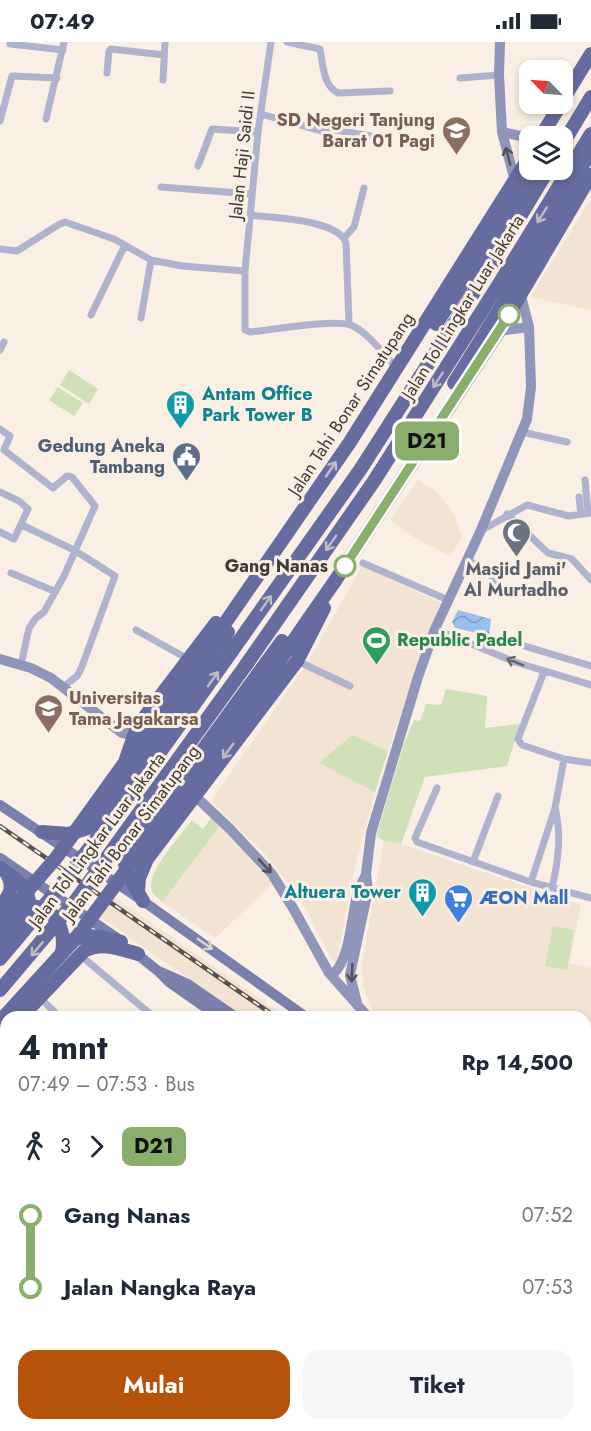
<!DOCTYPE html>
<html lang="id">
<head>
<meta charset="utf-8">
<style>
  body { margin:0; font-family:Jost,sans-serif; background:#f6f6f7; color:#1f2937; height:100vh; display:flex; flex-direction:column; font-size:22px; white-space:nowrap }
  * { box-sizing:border-box; margin:0 }
  p { font-size:20px; color:#747a83 }
  .icon { flex:none; width:33px; height:33px; fill:none; stroke:currentColor; stroke-width:2; stroke-linecap:round; stroke-linejoin:round }
  .map { position:relative; flex:1; overflow:hidden }
  .drawer { position:absolute; left:0px; top:969px; width:591px; height:420px; display:flex; flex-direction:column; background:#fff; border-radius:18px 18px 0 0; box-shadow:0 3px 9px #0003 }
  .drawer>* { flex:none }
  .badge { padding:0 12px; border-radius:9px; font-size:21px; line-height:39px }
  .needle { width:39px; rotate:295deg }
  .tools { position:absolute; left:519px; top:18px; display:grid; gap:12px }
  .tools a { display:grid; place-items:center; width:54px; height:54px; border-radius:12px; background:#fff; box-shadow:0 3px 9px #0003; font-size:30px }
  .map>.badge { position:absolute; translate:-50% -50%; box-shadow:0 0 0 3px #fff }
  .legs { display:flex; align-items:center; gap:9px; height:66px; padding:0 18px; font-size:20px }
  .legs p { margin-inline-start:auto }
  .headline { display:flex; align-items:center; justify-content:space-between; height:102px; padding:0 18px }
  h1 { font-size:33px; font-weight:700; line-height:45px }
  .primary-button { display:flex; gap:12px; margin-top:auto; padding:12px 18px }
  .primary-button a { flex:1; height:69px; border-radius:18px; background:#b45309; color:#fff; font-size:24px; font-weight:700; line-height:69px; text-align:center }
  .primary-button a+a { background:#f6f6f7; color:#1f2937 }
  ul { padding:0 18px; list-style:none }
  li { display:flex; align-items:center; gap:21px; height:72px; font-size:22px }
  li i { display:grid; place-items:center; width:9px; height:100%; margin:0 8px; background:currentColor }
  li i::after { content:''; width:15px; height:15px; margin:-8px; border:4px solid; border-radius:50%; background:#fff }
  li p { margin-inline-start:auto }
  li:first-child i { background:linear-gradient(#0000 50%,currentColor 0) }
  li:last-child i { background:linear-gradient(currentColor 50%,#0000 0) }
  .status { display:flex; justify-content:space-between; align-items:center; height:42px; padding:0 30px; background:#fff; direction:ltr }
  .status svg { height:16px; fill:currentColor }
  .map>svg:first-child { display:block }
  .built { fill:#f2e3d2 }
  .green { fill:#d0e0b8 }
  .water { fill:url(#water-waves) }
  .lines { fill:none; stroke-linecap:round; stroke-linejoin:round }
  .street { stroke:#b0b3cd; stroke-width:7 }
  .secondary { stroke:#9095ba; stroke-width:10 }
  .primary { stroke:#7a7fac; stroke-width:10 }
  .highway { stroke:#676ca0; stroke-width:14 }
  .rail-casing { stroke:#58524d; stroke-width:4.5 }
  .rail { stroke:#f9efe4; stroke-width:2; stroke-dasharray:7; stroke-linecap:butt }
  .highway-bridge { stroke:#676ca0; stroke-width:14 }
  .oneway { stroke:#545258 }
  .oneway2 { stroke:#bfbbc9 }
  .oneway3 { stroke:#67656c }
  .oneway4 { stroke:#d9d3d6 }
  .line-1-casing { stroke:#fff; stroke-width:14 }
  .line-1 { stroke:#8aaf6c; stroke-width:9 }
  .stop-1-dot { fill:#fff; stroke:#8aaf6c; stroke-width:3 }
  .labels { text-anchor:middle; stroke-width:6; stroke-linejoin:round; paint-order:stroke }
  .education-label { font-size:18px; font-weight:bold; fill:#785e54; stroke:#f9efe4; text-anchor:end }
  .street-label { font-size:18px; fill:#403b37; stroke:#f9efe4 }
  .culture-label { font-size:18px; font-weight:bold; fill:#0d838f; stroke:#f9efe4; text-anchor:start }
  .service-label { font-size:18px; font-weight:bold; fill:#4e5e75; stroke:#f9efe4; text-anchor:end }
  .stop-label { font-size:18px; font-weight:bold; fill:#403b37; stroke:#f9efe4; text-anchor:end }
  .worship-label { font-size:18px; font-weight:bold; fill:#5b616d; stroke:#f9efe4 }
  .leisure-label { font-size:18px; font-weight:bold; fill:#27864d; stroke:#f9efe4; text-anchor:start }
  .shop-label { font-size:18px; font-weight:bold; fill:#366cbe; stroke:#f9efe4; text-anchor:start }
</style>
</head>
<body>
<div class="status"><b>07:49</b><svg viewBox="0 0 49 12"><path d="M0 12V9h3v3zM5 12V6h3v6zM10 12V3h3v9zM15 12V0h3v12zM26 1h20v11H26zM47 4h2v5h-2z"/></svg></div>
<div class="map">
<svg width="591" height="1389" viewBox="0 0 591 1389">
  <defs>
    <pattern id="water-waves" width="16" height="10" patternUnits="userSpaceOnUse" patternTransform="scale(1.5)"><rect width="16" height="10" fill="#99beef"/><path d="M0 5q4-4 8 0t8 0" fill="none" stroke="#7e9cc2"/></pattern>
  </defs>
  <rect width="100%" height="100%" fill="#f9efe4"/>
  <path class="built" d="M591,157V268L530,255Z
    M418,438L436,449L455,473L462,495L451,514L413,495L390,478Z
    M362,524L441,561L388,709L352,693L320,721L375,750L355,824L336,922L333,920L300,856L266,813L211,759L307,621Z
    M220,784L273,842L215,896L162,860Z
    M384,799L401,802L581,863L569,921L591,926V1143L585,1139V975H377L375,973L363,945L362,920Z
    M114,855L286,975H245L100,875Z
    M585,1179L591,1183V1233L585,1227Z"/>
  <path class="green" d="M69,328L98,347L89,362L60,343Z
    M58,345L83,361L74,374L49,358Z
    M446,647L487,654L485,686L520,682L507,724L425,735L401,802L384,799L376,794L404,702L414,678L420,679L426,662L441,663Z
    M352,693L388,709L375,750L319,721Z
    M211,776L220,784L162,860C157,855 151,852 151,844C151,825 180,794 192,778L203,787Z
    M553,884L574,888L567,928L545,924Z
    M6,1311V1383H38L32,1389H0V1318Z"/>
  <path class="water" d="M458,568L491,577L489,594L455,586L452,580Z"/>
  <g class="lines">
    <path class="street" d="M271,0L258,90L245,229V288L250,290C271,288 339,276 353,284C368,291 385,314 397,326
      M287,0L320,7C323,22 323,44 338,51L390,49
      M10,2L63,8
      M107,31L109,9L111,7L164,13
      M460,36L499,33
      M163,38L165,0
      M261,72L321,89L335,88L377,95
      M46,77L64,0
      M0,79L12,34L57,36
      M198,124L212,87L258,90
      M161,145L252,152
      M250,173C272,176 338,177 346,201L349,281
      M344,196L354,185L364,146
      M0,207L17,209L58,183L65,180L114,197L151,218L182,224L245,229
      M91,273L124,205
      M141,276L151,218
      M0,308L4,300
      M0,387L10,394L4,408L53,446L67,434L72,435L95,464L64,534L44,570L36,576L29,586L21,623
      M522,390L567,400
      M585,438L588,471
      M0,450L19,459L28,467L14,497L0,490
      M579,455L581,472
      M507,472L548,511L572,517L591,538
      M22,483L74,508L115,534L81,627L77,634L63,645
      M482,488L527,463L569,474L591,471
      M467,518C482,525 491,530 498,544
      M363,521L448,558
      M11,531L54,549
      M435,587L515,620L591,643
      M136,588L188,617
      M480,605L492,599H508L591,624
      M297,619L350,644
      M544,630L518,697L522,703L564,717L591,721
      M437,746L415,796L417,800L531,840L591,856
      M473,820L498,754
      M531,840L555,766L564,717
      M552,846C558,820 562,793 555,766
      M80,913L154,975
      M39,955L60,975
      M0,1008L6,1014
      M0,1138L6,1139
      M0,1186L6,1189
      M0,1303L6,1298
      M585,1309L591,1303
      M585,1325L591,1319
      M120,1383L126,1389
      M324,1383L335,1389
      M147,1389L152,1383"/>
    <path class="secondary" d="M500,0L499,33L502,90L515,139
      M502,90L530,96
      M499,289L529,285
      M0,617L31,626L51,636L122,691L126,692L137,685
      M195,754L230,787L272,832L293,866L329,931L368,975
      M329,931H334C351,915 351,872 358,850C360,844 363,838 366,833
      M357,961L350,933L368,848L366,832L371,791L418,635L435,587L481,488L527,377L531,345L529,285L521,254
      M274,1389L278,1383"/>
    <path class="primary" d="M0,763L143,859L306,975
      M0,816L117,896
      M132,908L158,929L170,941L219,975
      M161,930L188,942L236,975
      M585,1155L591,1159
      M585,1168L591,1172
      M585,1245L591,1252"/>
    <path class="highway" d="M562,59L591,12
      M541,94L561,62
      M562,103L591,55
      M436,282L537,128
      M454,341L521,233L589,112
      M214,597L350,400L530,114
      M232,609L360,428L485,233L548,128
      M246,623L374,439L499,242L591,92
      M255,654L337,536L499,289L591,133
      M126,717L137,685L216,581
      M42,790L69,792L94,784L135,729L228,590
      M0,826C14,836 30,845 29,864L0,900
      M138,849L139,836L147,817L297,619L324,566
      M143,859L127,832L123,812L165,760L282,599
      M29,864C56,865 66,887 62,911
      M0,865C10,853 15,845 6,830
      M68,900C86,891 103,894 121,900
      M21,975L84,909C102,899 120,907 138,912
      M0,999L6,992"/>
    <defs>
      <path id="rail" d="M0,784L276,975
        M585,1194L591,1198"/>
    </defs>
    <use href="#rail" class="rail-casing"/>
    <use href="#rail" class="rail"/>
    <path class="highway-bridge" d="M0,881L56,816L214,597
      M0,917C84,819 158,714 232,609
      M0,948L76,858L246,623
      M0,979L76,896L255,654"/>
  </g>
  <defs><path id="oneway-shaft" d="M-6 0H5M1.5-3L5.5 0L1.5 3" fill="none" stroke-width="1.6" stroke-linecap="round" stroke-linejoin="round" transform="scale(1.5)"/></defs>
  <g class="oneway">
    <use href="#oneway-shaft" transform="translate(508 114) rotate(-105)"/>
    <use href="#oneway-shaft" transform="translate(265 824) rotate(47)"/>
    <use href="#oneway-shaft" transform="translate(352 931) rotate(92)"/>
  </g>
  <g class="oneway2">
    <use href="#oneway-shaft" transform="translate(542 173) rotate(122)"/>
    <use href="#oneway-shaft" transform="translate(438 338) rotate(123)"/>
    <use href="#oneway-shaft" transform="translate(331 427) rotate(-56)"/>
    <use href="#oneway-shaft" transform="translate(331 501) rotate(125)"/>
    <use href="#oneway-shaft" transform="translate(266 561) rotate(-55)"/>
    <use href="#oneway-shaft" transform="translate(213 637) rotate(-55)"/>
    <use href="#oneway-shaft" transform="translate(228 709) rotate(126)"/>
    <use href="#oneway-shaft" transform="translate(37 907) rotate(130)"/>
  </g>
  <use class="oneway3" href="#oneway-shaft" transform="translate(515 620) rotate(-158)"/>
  <use class="oneway4" href="#oneway-shaft" transform="translate(205 902) rotate(35)"/>
  <g class="lines">
    <defs>
      <path id="line-1" d="M345,524L509,273"/>
    </defs>
    <use href="#line-1" class="line-1-casing"/>
    <use href="#line-1" class="line-1"/>
  </g>
  <defs>
    <symbol id="school-pin" viewBox="-11 -11 22 30"><path d="M0 17L-7.5 6A9.5 9.5 0 1 1 7.5 6Z" fill="#8d6e63" stroke="#f9efe4"/><path d="M0-5L7-2L0 1L-7-2ZM-4 1L0 2.5L4 1V4Q0 6-4 4Z" fill="#fff"/></symbol>
    <symbol id="building-pin" viewBox="-11 -11 22 30"><path d="M0 17L-7.5 6A9.5 9.5 0 1 1 7.5 6Z" fill="#0f9aa8" stroke="#f9efe4"/><path d="M-4-6H4V6H1V3H-1V6H-4ZM-2.5-4.3h1.7v1.8h-1.7ZM.8-4.3h1.7v1.8H.8ZM-2.5-1h1.7V.8h-1.7ZM.8-1h1.7V.8H.8Z" fill="#fff"/></symbol>
    <symbol id="civic-pin" viewBox="-11 -11 22 30"><path d="M0 17L-7.5 6A9.5 9.5 0 1 1 7.5 6Z" fill="#5c6f8a" stroke="#f9efe4"/><path d="M-.6-6.5H3V-4.5H.6V-3L4-1V1h2V6H-6V1h2V-1L-.6-3ZM-1.2 2.5V6h2.4V2.5Z" fill="#fff"/></symbol>
    <symbol id="mosque-pin" viewBox="-11 -11 22 30"><path d="M0 17L-7.5 6A9.5 9.5 0 1 1 7.5 6Z" fill="#6b7280" stroke="#f9efe4"/><path d="M3.5-4.9A6 6 0 1 0 3.5 4.9A5 5 0 1 1 3.5-4.9Z" fill="#fff"/></symbol>
    <symbol id="stadium-pin" viewBox="-11 -11 22 30"><path d="M0 17L-7.5 6A9.5 9.5 0 1 1 7.5 6Z" fill="#2e9e5b" stroke="#f9efe4"/><path d="M0-5a6.5 5 0 1 0 0 10a6.5 5 0 1 0 0-10ZM-3.5-1.8h7v3.6h-7Z" fill="#fff"/></symbol>
    <symbol id="university-pin" viewBox="-11 -11 22 30"><path d="M0 17L-7.5 6A9.5 9.5 0 1 1 7.5 6Z" fill="#8d6e63" stroke="#f9efe4"/><path d="M0-5L7-2L0 1L-7-2ZM-4 1L0 2.5L4 1V4Q0 6-4 4Z" fill="#fff"/></symbol>
    <symbol id="supermarket-pin" viewBox="-11 -11 22 30"><path d="M0 17L-7.5 6A9.5 9.5 0 1 1 7.5 6Z" fill="#3f7fe0" stroke="#f9efe4"/><path d="M-6-5.5h2.5l.6 2H6L4.5 2H-2.5L-4.4-4H-6ZM-1.5 3.2a1.3 1.3 0 1 0 .1 0ZM3 3.2a1.3 1.3 0 1 0 .1 0Z" fill="#fff"/></symbol>
  </defs>
  <g fill-rule="evenodd">
    <use href="#school-pin" x="440" y="72" width="33" height="45"/>
    <use href="#building-pin" x="164" y="346" width="33" height="45"/>
    <use href="#civic-pin" x="170" y="398" width="33" height="45"/>
    <use href="#mosque-pin" x="500" y="474" width="33" height="45"/>
    <use href="#stadium-pin" x="360" y="582" width="33" height="45"/>
    <use href="#university-pin" x="32" y="650" width="33" height="45"/>
    <use href="#building-pin" x="406" y="834" width="33" height="45"/>
    <use href="#supermarket-pin" x="442" y="840" width="33" height="45"/>
  </g>
  <g class="stop-1-dot">
    <circle cx="509" cy="273" r="10"/>
    <circle cx="345" cy="524" r="10"/>
  </g>
  <g class="labels">
    <g class="education-label">
      <text x="435" y="84">SD Negeri Tanjung<tspan x="435" dy="21">Barat 01 Pagi</tspan></text>
      <text x="69" y="662" text-anchor="start">Universitas<tspan x="69" dy="21">Tama Jagakarsa</tspan></text>
    </g>
    <g class="street-label">
      <text transform="translate(242 113) rotate(-84)" y="6">Jalan Haji Saidi II</text>
      <text transform="translate(463 265) rotate(-58)" y="6">Jalan Tol Lingkar Luar Jakarta</text>
      <text transform="translate(351 362) rotate(-57)" y="6">Jalan Tahi Bonar Simatupang</text>
      <text transform="translate(131 791) rotate(-53)" y="6">Jalan Tahi Bonar Simatupang</text>
      <text transform="translate(97 798) rotate(-53)" y="6">Jalan Tol Lingkar Luar Jakarta</text>
    </g>
    <g class="culture-label">
      <text x="202" y="358">Antam Office<tspan x="202" dy="21">Park Tower B</tspan></text>
      <text x="401" y="856" text-anchor="end">Altuera Tower</text>
    </g>
    <g class="service-label">
      <text x="165" y="410">Gedung Aneka<tspan x="165" dy="21">Tambang</tspan></text>
    </g>
    <g class="stop-label">
      <text x="328" y="530">Gang Nanas</text>
    </g>
    <g class="worship-label">
      <text x="516" y="533">Masjid Jami'<tspan x="516" dy="21">Al Murtadho</tspan></text>
    </g>
    <g class="leisure-label">
      <text x="397" y="604">Republic Padel</text>
    </g>
    <g class="shop-label">
      <text x="479" y="862">ÆON Mall</text>
    </g>
  </g>
</svg>
<div class="tools">
<a><svg class="needle" viewBox="-14 -14 28 28"><path d="M0-13l5 13h-10z" fill="#e53935"/><path d="M0 13l5-13h-10z" fill="#747a83"/></svg></a>
<a><svg class="icon" aria-label="layers" viewBox="0 0 24 24"><path d="M12 4l9 5-9 5-9-5zM3 14l9 5 9-5"/></svg></a>
</div>
<b class="badge" style="left:427px;top:399px;background:#8aaf6c;color:#111">D21</b>
<section class="drawer">
<div class="headline"><div><h1>4 mnt</h1><p>07:49 – 07:53 · Bus</p></div><b>Rp 14,500</b></div>
<div class="legs"><svg class="icon" aria-label="walk" viewBox="0 0 24 24"><circle cx="13" cy="4" r="2"/><path d="M13 8l-2 6 4 7M11 14l-3 7M7 12l3-4h3l4 4"/></svg>3<svg class="icon" aria-label="forward" viewBox="0 0 24 24"><path d="M9 5l7 7-7 7"/></svg><b class="badge" style="background:#8aaf6c;color:#111">D21</b></div>
<ul>
<li><i style="color:#8aaf6c"></i><b>Gang Nanas</b><p>07:52</p></li>
<li><i style="color:#8aaf6c"></i><b>Jalan Nangka Raya</b><p>07:53</p></li>
</ul>
<div class="primary-button"><a>Mulai</a><a>Tiket</a></div>
</section>
</div>
</body>
</html>
